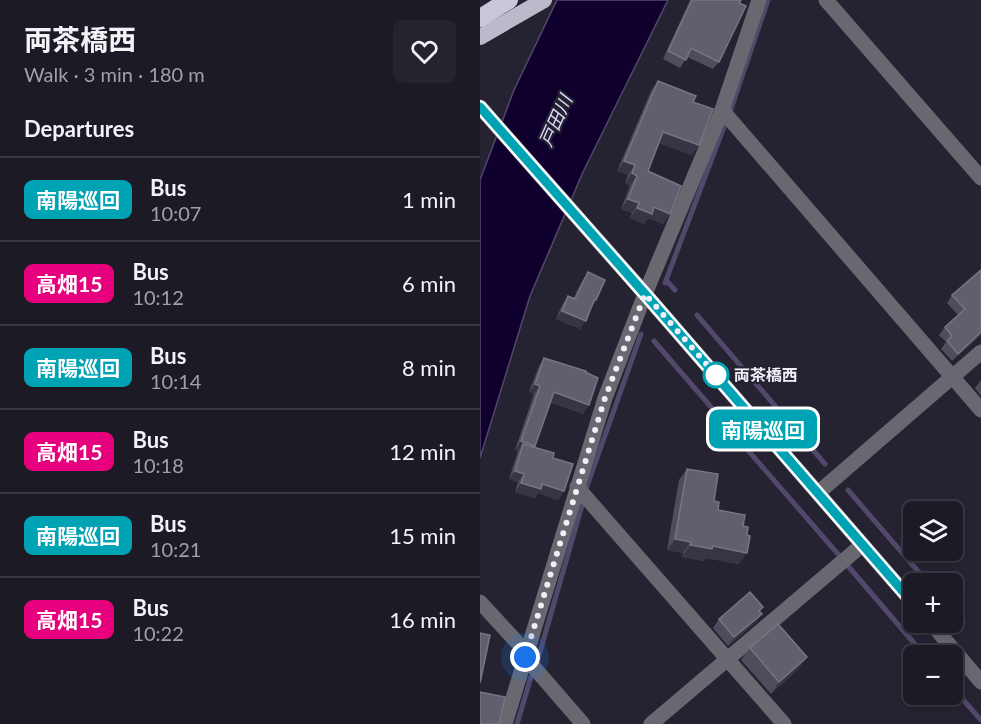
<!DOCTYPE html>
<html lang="en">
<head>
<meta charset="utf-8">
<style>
  body { margin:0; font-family:Lato,"Noto Sans JP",sans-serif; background:#25232d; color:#f1f3f6; height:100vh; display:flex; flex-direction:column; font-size:22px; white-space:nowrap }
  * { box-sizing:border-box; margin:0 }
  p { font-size:20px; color:#a0a1a7 }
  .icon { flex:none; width:33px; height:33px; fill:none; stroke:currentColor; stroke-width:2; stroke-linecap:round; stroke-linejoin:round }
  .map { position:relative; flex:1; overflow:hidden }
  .side { display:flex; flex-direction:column; background:#1c1a25; width:480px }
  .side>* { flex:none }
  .badge { padding:0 12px; border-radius:9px; font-size:21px; line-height:39px }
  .tools { position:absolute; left:423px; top:501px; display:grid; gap:12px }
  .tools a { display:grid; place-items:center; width:60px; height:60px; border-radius:9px; background:#1c1a25; box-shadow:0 3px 9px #0003,0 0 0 2px #3a3842; font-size:30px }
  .you { position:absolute; width:30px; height:30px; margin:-15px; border:4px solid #fff; border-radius:50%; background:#1a73e8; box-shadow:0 0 0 9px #1a73e833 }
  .map>.badge { position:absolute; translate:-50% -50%; box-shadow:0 0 0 3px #fff }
  h2 { padding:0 24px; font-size:22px; line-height:54px }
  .round { display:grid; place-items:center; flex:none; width:63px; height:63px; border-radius:9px; background:#25232d }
  .head { display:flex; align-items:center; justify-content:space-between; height:102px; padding:0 24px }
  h1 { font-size:28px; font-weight:700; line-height:45px }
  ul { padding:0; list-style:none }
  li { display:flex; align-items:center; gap:18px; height:84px; padding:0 24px; border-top:2px solid #3a3842 }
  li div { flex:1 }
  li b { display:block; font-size:22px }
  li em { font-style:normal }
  li .badge { min-width:66px; font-weight:700; text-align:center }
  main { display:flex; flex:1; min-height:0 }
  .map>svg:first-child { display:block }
  .water { fill:#10002e; stroke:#53486b; stroke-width:1.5 }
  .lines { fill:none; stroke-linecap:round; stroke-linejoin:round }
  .stream { stroke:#53486b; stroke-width:5 }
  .minor { stroke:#696870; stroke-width:15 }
  .tertiary { stroke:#696870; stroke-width:15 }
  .trunk { stroke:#bcbaca; stroke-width:16 }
  .motorway { stroke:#c9c7d9; stroke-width:18 }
  .wall { fill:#4f4d5c }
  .shaded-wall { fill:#373544 }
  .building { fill:#605f6d; stroke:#777582; stroke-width:1.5 }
  .line-casing { stroke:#fff; stroke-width:14 }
  .line { stroke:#00a3b4; stroke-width:9 }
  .walk { stroke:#f0eff8; stroke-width:6; stroke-dasharray:0 10.8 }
  .stop-dot { fill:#fff; stroke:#00a3b4; stroke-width:3 }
  .labels { text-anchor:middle; stroke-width:4.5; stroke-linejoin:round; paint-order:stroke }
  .stop-label { font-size:16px; font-weight:bold; fill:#f0eff8; stroke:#252331; text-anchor:start }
  .water-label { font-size:18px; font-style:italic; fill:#e0dbfe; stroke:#252331 }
</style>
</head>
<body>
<main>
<section class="side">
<div class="head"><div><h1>両茶橋西</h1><p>Walk · 3 min · 180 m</p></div><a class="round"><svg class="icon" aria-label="heart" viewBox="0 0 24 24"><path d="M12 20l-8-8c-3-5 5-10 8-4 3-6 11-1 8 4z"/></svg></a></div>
<h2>Departures</h2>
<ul>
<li><span class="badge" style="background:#00a3b4;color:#fff">南陽巡回</span><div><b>Bus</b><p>10:07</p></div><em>1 min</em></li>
<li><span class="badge" style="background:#e6007e;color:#fff">高畑15</span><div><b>Bus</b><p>10:12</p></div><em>6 min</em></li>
<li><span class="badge" style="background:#00a3b4;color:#fff">南陽巡回</span><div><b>Bus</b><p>10:14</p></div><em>8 min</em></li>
<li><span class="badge" style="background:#e6007e;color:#fff">高畑15</span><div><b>Bus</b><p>10:18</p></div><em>12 min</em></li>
<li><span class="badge" style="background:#00a3b4;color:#fff">南陽巡回</span><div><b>Bus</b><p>10:21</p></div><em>15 min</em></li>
<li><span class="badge" style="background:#e6007e;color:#fff">高畑15</span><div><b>Bus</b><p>10:22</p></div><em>16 min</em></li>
</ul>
</section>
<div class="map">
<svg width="501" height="724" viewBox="0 0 501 724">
  <rect width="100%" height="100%" fill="#252331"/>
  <path class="water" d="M77,0H188L103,172L50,296L0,458V180L34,90Z"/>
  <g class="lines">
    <path class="stream" d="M250,112L288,0
      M186,280L195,290
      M185,283L245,124
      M217,315L345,464
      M174,341L250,429
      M259,440L358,554
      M106,489L161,334
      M368,490L449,584
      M368,566L445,656
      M472,611L483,623
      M58,659L103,502
      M472,687L501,720
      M37,724L51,677"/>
    <path class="minor" d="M346,0L501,178
      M242,110L501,410
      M97,487L304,724
      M338,493L501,352
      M0,602L46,652
      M45,657L103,724
      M25,724L125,398L165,294L242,110L279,0
      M171,724L382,545"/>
    <path class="tertiary" d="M0,107L165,294L434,604
      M450,622L501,682"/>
    <path class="trunk" d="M0,37L64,0"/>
    <path class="motorway" d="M0,18L29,0"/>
  </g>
  <path class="wall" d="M210,0H261L239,62L233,69L207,57L200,68L183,59Z
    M178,81L213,102L219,145L212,155L179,143L168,171L190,214L183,224L168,218L164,224L150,218L152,213L141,209L150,186L145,183L148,175L137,171L171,91Z
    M501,270V335L472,361L461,349L466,342L459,335L465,327L478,315L467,303L472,295Z
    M108,272L116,300L100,329L76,319L82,305L88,296L93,299L102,281Z
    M64,358L105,372L103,414L70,402L54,447L73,458L84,491L78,500L58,493L55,498L35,492L38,482L29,479L38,451L35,450L54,394L49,392L59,366Z
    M501,380V396L495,388Z
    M207,469L234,501L238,510L263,526L259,564L226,558L224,561L202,557L203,553L187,550L199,480Z
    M280,612L276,622L248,646L233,628L239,619Z
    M270,648L327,657L318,669L291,694L261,660Z"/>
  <path class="shaded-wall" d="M183,132L219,145L212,155L176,142Z
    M144,161L155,165L148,175L137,171Z
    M152,173L157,176L150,186L145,183Z
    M148,199L159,203L152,213L141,209Z
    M174,207L190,214L183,224L168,218L164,224L150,218L157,208Z
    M82,311L106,321L100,329L76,319Z
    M501,332V335L472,361L478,354Z
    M55,384L60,386L54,394L49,392Z
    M74,392L109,405L103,414L68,401Z
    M41,441L55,446L49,455L43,444L38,451L35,450Z
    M35,471L44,474L38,482L29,479Z
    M41,483L62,484L84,491L78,500L58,493L55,498L35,492Z
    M195,539L211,542L203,553L187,550Z
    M210,545L233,546L267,553L259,564L226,558L224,561L202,557Z
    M282,614L276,622L248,646L254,637Z
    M327,657L318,669L291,694L299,682Z"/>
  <path class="building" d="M212,0H261L259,3L266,6L239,62L211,48L206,60L188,51Z
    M178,81L216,96L213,102L233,109L219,145L183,132L168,171L201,186L190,214L174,207L172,214L157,208L159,203L148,199L157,176L152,173L155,165L144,161Z
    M501,270V332L478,354L467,341L472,336L465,327L485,309L472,295Z
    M108,272L125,280L116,300H114L106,321L82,311L88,296L95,299Z
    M64,358L106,371L105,372L118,378L109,405L74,392L55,446L41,441L60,386L55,384Z
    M43,444L74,453L73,458L93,464L84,491L62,484L61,489L41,483L44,474L35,471Z
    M207,469L238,474L234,501L239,502L238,510L265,515L263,526L268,527L267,535L270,536L267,553L233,546L232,549L210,545L211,542L195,539Z
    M270,592L283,607L279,611L282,614L254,637L239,619Z
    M298,624L327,657L299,682L270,648Z
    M0,633L10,635L0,683Z
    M0,692L25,697L19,724H0Z"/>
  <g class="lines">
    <defs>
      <path id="line" d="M0,107L165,294L434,604"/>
    </defs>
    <use href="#line" class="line-casing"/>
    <use href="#line" class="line"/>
    <path class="walk" d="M45,657L125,398L165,294L236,375"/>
  </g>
  <circle class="stop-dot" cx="236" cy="375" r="12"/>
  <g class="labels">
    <g class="stop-label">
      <text x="254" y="381">両茶橋西</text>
    </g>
    <g class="water-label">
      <text transform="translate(76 121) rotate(-66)" y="6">戸田川</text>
    </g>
  </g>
</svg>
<div class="tools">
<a><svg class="icon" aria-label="layers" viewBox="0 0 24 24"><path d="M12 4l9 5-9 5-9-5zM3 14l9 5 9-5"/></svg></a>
<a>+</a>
<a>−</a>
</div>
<div class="you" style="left:45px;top:657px"></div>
<b class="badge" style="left:283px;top:429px;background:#00a3b4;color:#fff">南陽巡回</b>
</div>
</main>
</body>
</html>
